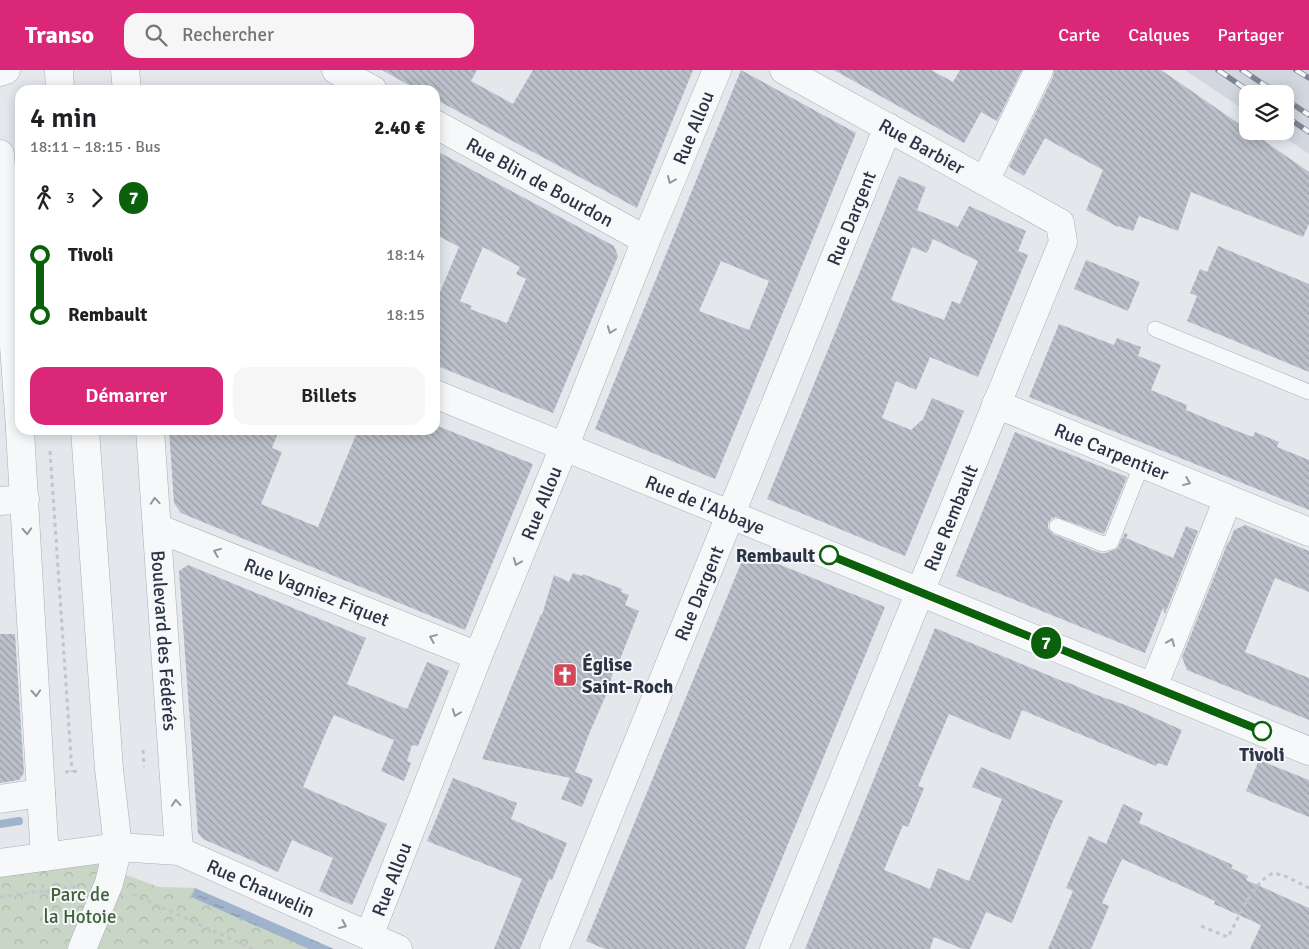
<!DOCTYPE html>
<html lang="fr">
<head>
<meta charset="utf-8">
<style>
  body { margin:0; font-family:Signika,sans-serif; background:#f6f6f6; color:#202124; height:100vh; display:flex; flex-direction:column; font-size:19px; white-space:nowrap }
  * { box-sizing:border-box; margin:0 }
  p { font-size:16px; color:#757577 }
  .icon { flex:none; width:28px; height:28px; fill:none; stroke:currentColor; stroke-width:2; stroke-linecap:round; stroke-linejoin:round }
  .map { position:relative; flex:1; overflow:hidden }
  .drawer { position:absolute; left:15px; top:15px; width:425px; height:350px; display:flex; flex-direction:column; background:#fff; border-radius:15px; box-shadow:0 2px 12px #0003 }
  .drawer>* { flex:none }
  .badge { padding:0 10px; border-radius:16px; font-size:18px; line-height:32px }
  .controls { position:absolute; left:1239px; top:15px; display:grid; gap:10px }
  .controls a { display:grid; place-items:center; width:55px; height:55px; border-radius:10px; background:#fff; box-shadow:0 2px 12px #0003; font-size:25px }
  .map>.badge { position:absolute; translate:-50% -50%; box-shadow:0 0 0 2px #fff }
  .legs { display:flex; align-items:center; gap:8px; height:55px; padding:0 15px; font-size:16px }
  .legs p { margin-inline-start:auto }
  .summary { display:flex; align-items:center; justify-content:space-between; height:85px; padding:0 15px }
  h1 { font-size:28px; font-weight:600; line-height:38px }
  .button { display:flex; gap:10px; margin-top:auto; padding:10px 15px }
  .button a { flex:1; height:58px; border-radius:15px; background:#db2777; color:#fff; font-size:20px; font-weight:600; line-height:58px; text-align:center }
  .button a+a { background:#f6f6f6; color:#202124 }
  ul { padding:0 15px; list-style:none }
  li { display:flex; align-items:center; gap:18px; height:60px; font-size:19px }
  li i { display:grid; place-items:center; width:8px; height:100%; margin:0 6px; background:currentColor }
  li i::after { content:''; width:12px; height:12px; margin:-6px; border:4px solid; border-radius:50%; background:#fff }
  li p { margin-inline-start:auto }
  li:first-child i { background:linear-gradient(#0000 50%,currentColor 0) }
  li:last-child i { background:linear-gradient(currentColor 50%,#0000 0) }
  header { display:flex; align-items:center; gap:30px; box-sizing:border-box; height:70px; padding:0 25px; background:#db2777; color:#fff }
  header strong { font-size:24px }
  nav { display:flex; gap:28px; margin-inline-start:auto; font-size:18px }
  .search { width:350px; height:45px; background:#f6f6f6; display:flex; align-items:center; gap:12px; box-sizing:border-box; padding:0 18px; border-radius:15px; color:#757577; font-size:19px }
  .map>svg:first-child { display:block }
  .built { fill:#d2d6de }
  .forest { fill:url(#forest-crowns) }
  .water { fill:url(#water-ripples) }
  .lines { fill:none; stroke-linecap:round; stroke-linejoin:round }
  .stream { stroke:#9fb4cc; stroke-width:8 }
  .building { fill:url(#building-back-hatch); fill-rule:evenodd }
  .lane-casing { stroke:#a9aeb7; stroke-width:16 }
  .street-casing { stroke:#a9aeb7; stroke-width:29 }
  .path { stroke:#c2c5cb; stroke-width:3; stroke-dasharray:4 4; stroke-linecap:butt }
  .lane { stroke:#f7f8fa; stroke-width:15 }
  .street { stroke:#f7f8fa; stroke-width:28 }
  .rail-casing { stroke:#7d8696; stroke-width:5.5 }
  .rail { stroke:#f4f6f9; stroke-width:4; stroke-dasharray:11; stroke-linecap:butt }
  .oneway { stroke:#9196a0 }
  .line-1-casing { stroke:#fff; stroke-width:11 }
  .line-1 { stroke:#0b610b; stroke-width:8 }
  .stop-1-dot { fill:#fff; stroke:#0b610b; stroke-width:2.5 }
  .labels { text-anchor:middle; stroke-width:4; stroke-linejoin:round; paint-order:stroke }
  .street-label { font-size:19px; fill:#2b3445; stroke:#f4f6f9 }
  .stop-label { font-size:19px; font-weight:bold; fill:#2b3445; stroke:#f4f6f9; text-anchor:end }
  .poi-label { font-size:19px; font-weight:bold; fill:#2b3445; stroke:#f4f6f9; text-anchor:start }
  .park-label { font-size:19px; fill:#3f6138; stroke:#f4f6f9 }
</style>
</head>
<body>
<header>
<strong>Transo</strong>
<div class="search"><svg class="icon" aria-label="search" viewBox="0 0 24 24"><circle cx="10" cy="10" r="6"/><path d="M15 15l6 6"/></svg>Rechercher</div>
<nav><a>Carte</a><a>Calques</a><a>Partager</a></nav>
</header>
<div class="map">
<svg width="1309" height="879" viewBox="0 0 1309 879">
  <defs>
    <pattern id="forest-crowns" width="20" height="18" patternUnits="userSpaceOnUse" patternTransform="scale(1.25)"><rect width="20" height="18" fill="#c9d6c5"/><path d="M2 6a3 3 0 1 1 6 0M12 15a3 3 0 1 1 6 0" fill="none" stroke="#adb8ab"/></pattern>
    <pattern id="water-ripples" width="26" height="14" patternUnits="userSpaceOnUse" patternTransform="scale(1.25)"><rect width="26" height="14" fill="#9fb4cc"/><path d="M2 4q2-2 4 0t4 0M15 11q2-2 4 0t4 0" fill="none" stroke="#8293a7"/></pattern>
    <pattern id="building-back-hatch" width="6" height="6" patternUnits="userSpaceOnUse" patternTransform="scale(1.25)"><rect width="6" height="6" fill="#bbc0ca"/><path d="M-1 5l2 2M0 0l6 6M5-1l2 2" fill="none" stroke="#989da6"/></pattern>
  </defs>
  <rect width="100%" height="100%" fill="#e4e7ec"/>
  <path class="built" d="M1185,0H1309V84L1275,61H1285V24H1248L1247,42Z"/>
  <path class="forest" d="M85,790L159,817L195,818L316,879H0V802Z"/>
  <path class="water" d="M195,818L334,879H309L191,827Z"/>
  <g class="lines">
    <path class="stream" d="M0,754L19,751"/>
  </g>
  <path class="building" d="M382,0H477L471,11L513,34L533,0H693L637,138L435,29V20H418Z
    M741,0L856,63L715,409L595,359ZM721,191L769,211L749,260L699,241Z
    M834,0H931L953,12L960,0H1022L997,51L981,42L964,73Z
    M1054,0H1161L1248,60V61H1250L1309,102V154L1303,167L1191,122L1178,161L1139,146L1133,161L1118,156V157L1086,140L1103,100L1045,68L1024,106L1009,97L1053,7Z
    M435,80L614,176L618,186L553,343L435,295V220L440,222L459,177L435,164ZM483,177L520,197L516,204L526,209L507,253L470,239L472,236L460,231Z
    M899,106L926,117L917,140L958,157L969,136L1026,161L1018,181L1028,185L978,307L930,287L916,320L896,311L882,348L911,360L923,349L932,328L964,341L905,486L767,429ZM933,169L978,191L960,234L952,231L944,250L891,230L912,177L927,183Z
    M1218,176L1309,214V302L1187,251L1197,226L1190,223L1200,199L1207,202Z
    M1086,190L1140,212L1128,241L1074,219Z
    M1059,254L1114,275L1117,268L1141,277L1138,286L1161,295L1151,320L1187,335L1186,340L1224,356L1253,367L1255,362L1279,372L1277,377L1309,390V440L1029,327Z
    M435,355L533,394L465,560L181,443L174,433L169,360H198L199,363L279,360L272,378L282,382L261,434L318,457L358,360H435Z
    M1015,362L1127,407L1104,464L1056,447L1052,448L1048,453V458L1053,464L1100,483H1105L1117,479L1125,463L1128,464L1126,468L1173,488L1186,456L1198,461L1165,544L1163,538L1145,583L956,506Z
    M1245,455L1309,481V522L1275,508L1245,582L1309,608V650L1187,600L1182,587L1228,472L1229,473L1234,460Z
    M746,481L885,537L745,879H605L586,871Z
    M188,495L366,568L347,614L407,639L427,592L449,601L418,676L412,675L407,691L411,693L404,711L381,701L394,670L334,645L326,662L303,717L387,754L352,835L319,821L333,788L292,770L278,802L203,769L198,763L179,501Z
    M573,503L582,506L583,504L622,519L621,522L629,525L625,535L639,541L617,597L613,601L609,618L589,664L575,702L593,709L582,737L561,729L570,708L482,689L541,544L542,545L554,505L569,512Z
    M935,558L1067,613V612L1094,624L1128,636L1182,660L1167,696L1158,693L1156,696L1022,640L1010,670L949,644L918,716L924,718L908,757L903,755L884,800L930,819L938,798L969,811L1002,729L972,717L981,697L1063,731L1053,751L1012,853L986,842L970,879H963L934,867L930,879H805Z
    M0,564H15L24,703L19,710L0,713Z
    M1259,690L1309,710V747L1246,721Z
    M453,708L517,733L511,749L567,773L552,810L549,809L520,879H494L522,809L427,771Z
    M1123,734L1143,743L1139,753L1233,795L1231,798L1248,806L1246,810L1309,838V879H1250L1261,855L1214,834L1215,831L1122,789L1102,833L1109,836L1091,879H1048L1073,821L1066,818L1089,766L1106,774Z"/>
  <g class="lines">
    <defs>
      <path id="lane" d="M1155,259L1309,322
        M1057,456L1103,474L1111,472L1142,394"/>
      <g id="street">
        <path d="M59,0L60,20"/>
        <path d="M125,0L127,20"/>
        <path d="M336,0L373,20"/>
        <path d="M0,2L6,0"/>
        <path id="s1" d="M435,54L646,170"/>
        <path d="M0,84L20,358"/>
        <path d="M985,111L1039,0"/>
        <path id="s2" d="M435,324L1309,681"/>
        <path id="s3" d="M996,334L1309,462"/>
        <path d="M20,360L41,723"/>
        <path id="s4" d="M150,360L179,781"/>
        <path d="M0,431L25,429"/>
        <path id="s5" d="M157,458L478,586"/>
        <path d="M1153,617L1228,429"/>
        <path d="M0,729L41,723L45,787"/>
        <path id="s6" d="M0,793L118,777L179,781L398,879"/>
        <path id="s7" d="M369,866L478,586L569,365L646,170L717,0"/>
        <path d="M82,879L109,813L118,777L109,699L85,360"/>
        <path id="s8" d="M554,879L888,57"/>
        <path id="s9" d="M774,879L1063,172L1060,153L784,0"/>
      </g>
    </defs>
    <use href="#lane" class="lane-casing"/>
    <use href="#street" class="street-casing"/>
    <path class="path" d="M50,381L72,702
      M143,680L144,697
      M65,702L80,701
      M42,814L45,821L69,833
      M133,824L253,879
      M0,827L80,816
      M1201,856L1228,867C1240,846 1251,814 1273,803L1285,806L1309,818"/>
    <use href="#lane" class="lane"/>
    <use href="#street" class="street"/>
    <defs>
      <path id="rail" d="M1218,0L1253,24
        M1242,0L1278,24
        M1296,0L1309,8
        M1285,29L1309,45
        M1285,46L1309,62"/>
    </defs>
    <use href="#rail" class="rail-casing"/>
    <use href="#rail" class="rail"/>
  </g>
  <defs><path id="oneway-chevron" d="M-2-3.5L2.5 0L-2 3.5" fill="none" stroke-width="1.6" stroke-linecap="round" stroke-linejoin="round" transform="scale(1.25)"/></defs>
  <g class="oneway">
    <use href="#oneway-chevron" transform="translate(671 110) rotate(113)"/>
    <use href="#oneway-chevron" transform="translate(611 260) rotate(111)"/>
    <use href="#oneway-chevron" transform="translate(1187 412) rotate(22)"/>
    <use href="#oneway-chevron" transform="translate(155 431) rotate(-94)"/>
    <use href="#oneway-chevron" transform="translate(27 461) rotate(87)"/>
    <use href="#oneway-chevron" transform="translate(217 482) rotate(-158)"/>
    <use href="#oneway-chevron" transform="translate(517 492) rotate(112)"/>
    <use href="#oneway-chevron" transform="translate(433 568) rotate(-158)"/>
    <use href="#oneway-chevron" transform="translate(1171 572) rotate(-68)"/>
    <use href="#oneway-chevron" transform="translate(36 623) rotate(87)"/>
    <use href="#oneway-chevron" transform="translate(456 643) rotate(111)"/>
    <use href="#oneway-chevron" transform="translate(176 733) rotate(-94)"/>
    <use href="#oneway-chevron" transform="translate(343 855) rotate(24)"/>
  </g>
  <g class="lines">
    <defs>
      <path id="line-1" d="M829,485L1262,661"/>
    </defs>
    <use href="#line-1" class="line-1-casing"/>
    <use href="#line-1" class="line-1"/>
  </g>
  <defs>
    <symbol id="church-square" viewBox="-11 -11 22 22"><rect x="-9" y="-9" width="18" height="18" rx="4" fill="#d1495b" stroke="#f4f6f9"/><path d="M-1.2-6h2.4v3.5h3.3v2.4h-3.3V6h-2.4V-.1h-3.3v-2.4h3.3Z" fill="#fff"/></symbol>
  </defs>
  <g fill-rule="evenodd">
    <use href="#church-square" x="551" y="591" width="28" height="28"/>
  </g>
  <g class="stop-1-dot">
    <circle cx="829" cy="485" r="9"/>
    <circle cx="1262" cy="661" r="9"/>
  </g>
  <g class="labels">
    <g class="street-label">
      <text dy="7" stroke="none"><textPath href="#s7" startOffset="871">Rue Allou</textPath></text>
      <text transform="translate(922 76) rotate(29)" y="7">Rue Barbier</text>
      <text dy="7" stroke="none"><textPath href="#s1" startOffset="120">Rue Blin de Bourdon</textPath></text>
      <text dy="7" stroke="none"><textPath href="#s8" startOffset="789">Rue Dargent</textPath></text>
      <text dy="7" stroke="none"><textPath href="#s3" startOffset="125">Rue Carpentier</textPath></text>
      <text dy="7" stroke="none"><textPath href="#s7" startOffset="466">Rue Allou</textPath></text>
      <text dy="7" stroke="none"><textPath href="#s2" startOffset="292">Rue de l'Abbaye</textPath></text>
      <text dy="7" stroke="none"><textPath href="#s9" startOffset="466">Rue Rembault</textPath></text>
      <text dy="7" stroke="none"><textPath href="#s5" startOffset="172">Rue Vagniez Fiquet</textPath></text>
      <text dy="7" stroke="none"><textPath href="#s8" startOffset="384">Rue Dargent</textPath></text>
      <text dy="7" stroke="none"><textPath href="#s4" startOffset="211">Boulevard des Fédérés</textPath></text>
      <text dy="7" stroke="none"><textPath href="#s7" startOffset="61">Rue Allou</textPath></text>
      <text dy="7" stroke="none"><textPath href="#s6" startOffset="270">Rue Chauvelin</textPath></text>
    </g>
    <g class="stop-label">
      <text x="815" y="492">Rembault</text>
      <text x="1262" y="691" text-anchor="middle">Tivoli</text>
    </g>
    <g class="poi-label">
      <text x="582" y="601">Église<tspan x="582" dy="22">Saint-Roch</tspan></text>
    </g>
    <g class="park-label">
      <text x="80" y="831">Parc de<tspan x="80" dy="22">la Hotoie</tspan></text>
    </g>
  </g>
</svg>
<div class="controls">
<a><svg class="icon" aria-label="layers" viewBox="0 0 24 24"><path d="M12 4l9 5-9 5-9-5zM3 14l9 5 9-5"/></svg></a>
</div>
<b class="badge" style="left:1046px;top:573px;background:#0b610b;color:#fff">7</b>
<section class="drawer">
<div class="summary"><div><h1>4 min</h1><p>18:11 – 18:15 · Bus</p></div><b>2.40 €</b></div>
<div class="legs"><svg class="icon" aria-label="walk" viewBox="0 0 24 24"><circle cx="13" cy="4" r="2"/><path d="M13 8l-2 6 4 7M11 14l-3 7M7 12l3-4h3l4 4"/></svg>3<svg class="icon" aria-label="forward" viewBox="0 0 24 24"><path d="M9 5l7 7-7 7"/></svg><b class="badge" style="background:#0b610b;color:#fff">7</b></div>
<ul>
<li><i style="color:#0b610b"></i><b>Tivoli</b><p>18:14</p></li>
<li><i style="color:#0b610b"></i><b>Rembault</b><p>18:15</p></li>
</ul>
<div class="button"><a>Démarrer</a><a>Billets</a></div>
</section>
</div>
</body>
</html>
